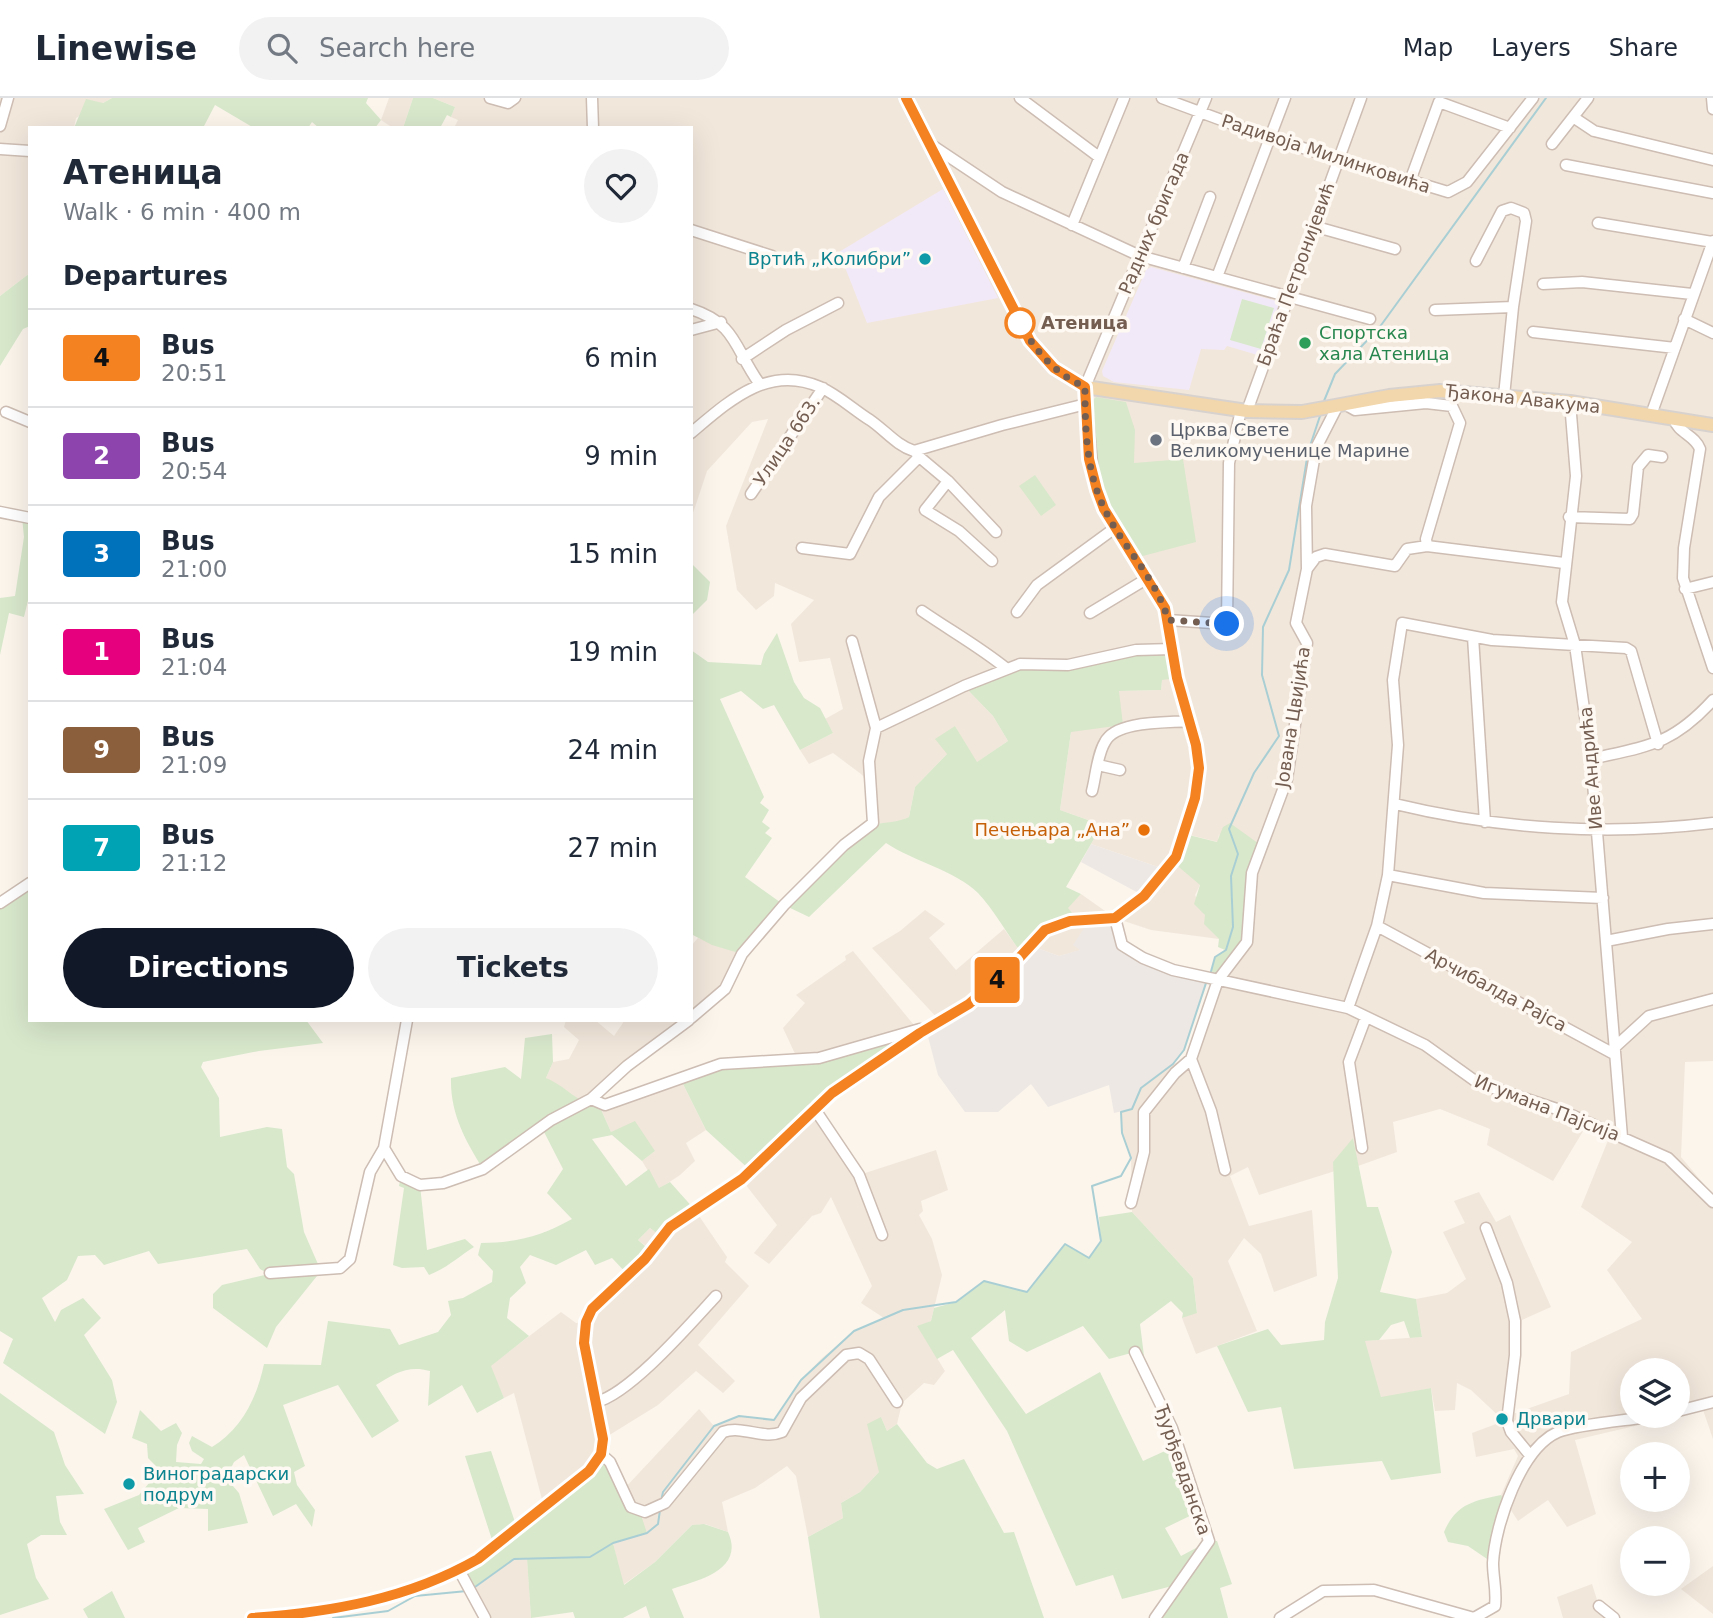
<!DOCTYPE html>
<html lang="en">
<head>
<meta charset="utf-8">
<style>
  body { margin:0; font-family:"DejaVu Sans",sans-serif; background:#f2f2f3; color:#1f2937; height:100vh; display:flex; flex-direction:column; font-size:26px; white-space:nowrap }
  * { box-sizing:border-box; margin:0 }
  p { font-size:23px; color:#747a83 }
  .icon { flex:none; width:38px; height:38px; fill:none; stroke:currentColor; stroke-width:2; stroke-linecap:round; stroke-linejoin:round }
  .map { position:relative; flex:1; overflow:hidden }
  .side { position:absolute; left:28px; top:28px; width:665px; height:896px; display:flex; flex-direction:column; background:#fff; border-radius:0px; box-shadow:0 7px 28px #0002 }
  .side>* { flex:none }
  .badge { padding:0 14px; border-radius:5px; font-size:24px; line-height:46px }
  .buttons { position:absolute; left:1620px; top:1260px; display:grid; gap:14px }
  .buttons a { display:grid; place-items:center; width:70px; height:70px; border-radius:50%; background:#fff; box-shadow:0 7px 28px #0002; font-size:35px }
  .you { position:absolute; width:35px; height:35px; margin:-18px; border:5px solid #fff; border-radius:50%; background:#1a73e8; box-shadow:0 0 0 10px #1a73e833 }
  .map>.badge { position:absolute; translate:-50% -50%; box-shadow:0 0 0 4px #fff }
  h2 { padding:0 35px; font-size:26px; line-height:63px }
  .round { display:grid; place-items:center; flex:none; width:74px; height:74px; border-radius:37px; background:#f2f2f3 }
  .summary { display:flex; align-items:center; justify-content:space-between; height:119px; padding:0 35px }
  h1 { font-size:33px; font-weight:700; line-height:52px }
  .action { display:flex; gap:14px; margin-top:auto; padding:14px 35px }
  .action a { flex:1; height:80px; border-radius:42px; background:#111827; color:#fff; font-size:28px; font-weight:700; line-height:80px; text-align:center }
  .action a+a { background:#f2f2f3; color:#1f2937 }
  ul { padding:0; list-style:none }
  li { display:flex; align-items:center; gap:21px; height:98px; padding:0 35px; border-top:2px solid #e0e1e3 }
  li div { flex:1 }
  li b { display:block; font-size:26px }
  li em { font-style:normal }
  li .badge { min-width:77px; font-weight:700; text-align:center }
  header { display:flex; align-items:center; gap:42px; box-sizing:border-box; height:98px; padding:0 35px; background:#fff; border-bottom:2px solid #e0e1e3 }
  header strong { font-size:33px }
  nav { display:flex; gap:38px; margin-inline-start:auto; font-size:24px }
  .search { width:490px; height:63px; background:#f2f2f3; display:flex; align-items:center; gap:18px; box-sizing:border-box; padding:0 24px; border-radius:38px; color:#747a83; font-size:26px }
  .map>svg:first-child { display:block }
  .residential { fill:#f2e7db; fill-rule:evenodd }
  .industrial { fill:#ede8e4 }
  .education { fill:#f2e9f8 }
  .green { fill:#d8e8cb }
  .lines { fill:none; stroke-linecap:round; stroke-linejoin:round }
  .stream { stroke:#a9cfd4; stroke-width:2 }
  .minor-casing { stroke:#cdbdb3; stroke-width:13 }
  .major-casing { stroke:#d8d2ce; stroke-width:16 }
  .minor { stroke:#fff; stroke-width:10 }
  .major { stroke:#f2d6ac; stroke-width:12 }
  .line-casing { stroke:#fff; stroke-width:16 }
  .line { stroke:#f58220; stroke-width:10 }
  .walk { stroke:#745d51; stroke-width:7; stroke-dasharray:0 12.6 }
  .culture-dot { fill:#0f9aa8; stroke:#fef9f3; stroke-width:2.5 }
  .stop-dot { fill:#fff; stroke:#f58220; stroke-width:3.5 }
  .leisure-dot { fill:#2e9e5b; stroke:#fef9f3; stroke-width:2.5 }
  .worship-dot { fill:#6b7280; stroke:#fef9f3; stroke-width:2.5 }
  .food-dot { fill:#e8710a; stroke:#fef9f3; stroke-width:2.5 }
  .labels { text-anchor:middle; stroke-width:7; stroke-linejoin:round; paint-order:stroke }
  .street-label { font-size:18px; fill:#745d51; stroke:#fef9f3 }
  .culture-label { font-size:18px; fill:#0d838f; stroke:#fef9f3; text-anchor:start }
  .stop-label { font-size:18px; font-weight:bold; fill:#745d51; stroke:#fef9f3; text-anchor:start }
  .leisure-label { font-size:18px; fill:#27864d; stroke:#fef9f3; text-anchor:start }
  .worship-label { font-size:18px; fill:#5b616d; stroke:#fef9f3; text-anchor:start }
  .food-label { font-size:18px; fill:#c56008; stroke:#fef9f3; text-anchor:end }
</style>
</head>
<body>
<header>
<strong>Linewise</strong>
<div class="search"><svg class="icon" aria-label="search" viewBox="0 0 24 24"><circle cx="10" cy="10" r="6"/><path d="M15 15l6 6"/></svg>Search here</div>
<nav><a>Map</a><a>Layers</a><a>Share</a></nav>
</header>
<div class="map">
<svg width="1713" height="1520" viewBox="0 0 1713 1520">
  <rect width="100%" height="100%" fill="#fbf5ec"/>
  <path class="residential" d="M0,0H112L76,20L74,30H30V175L0,198Z
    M389,0H413L403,30H393L381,22Z
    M433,0H1713V963L1685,964L1681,1059L1713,1097V1341L1703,1312L1575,1342L1596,1416L1567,1429L1548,1402L1518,1423L1501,1397L1518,1358L1514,1351L1476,1359L1472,1335L1504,1323L1471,1292L1457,1285L1455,1312L1435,1313L1431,1290L1381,1300L1364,1243L1422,1239L1416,1201L1447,1195L1466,1181L1443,1134L1465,1125L1454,1103L1479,1094L1496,1124L1510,1117L1551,1209L1522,1222L1513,1316L1569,1296L1571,1254L1642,1221L1607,1172L1632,1144L1581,1109L1611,1035L1588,1025L1553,1083L1487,1047L1490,1031L1440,1011L1393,1024L1397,1054L1358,1068L1353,1041L1335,1073L1259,1097L1248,1069L1230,1078L1249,1128L1312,1112L1317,1178L1274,1194L1261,1156L1244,1140L1228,1163L1257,1233L1196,1256L1182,1220L1197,1214L1193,1180L1132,1114L1131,1060L1122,1035L1121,1014L1132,1011L1141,990L1172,966L1191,961L1218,882L1247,844L1219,736L1218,744L1186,736L1200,787L1195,797L1205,817V826L1219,841L1151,832L1115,820L1081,852L1059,858L1029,847L1038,838L1077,821L1067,810L1081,796L1115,820L1167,772L1091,746L1102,727L1060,712L1071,634L1119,593L1161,592L1162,582L965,589L993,618L1008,643L976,665L955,628L947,656L915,689L909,719L899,724L876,726L869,684L861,676L833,655L809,666L800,652L833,635L825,621L843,611L830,560L799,564L791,526L814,502L775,485L774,498L756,512L737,492L726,428L768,321L752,324L707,373L691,421V30H454L458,22L451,19L455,9ZM1633,1272H1678V1318H1633Z
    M925,812L945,826L929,840L956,872L1004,831L1017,849L1024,853L941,924L872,850L900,833Z
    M698,840L742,856L725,891L691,920V848Z
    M853,853L918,932L889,942L797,960L783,930L805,905L796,897L846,862L845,858Z
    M566,922H595L614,938L625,922H689L582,1006L546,980L553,964L569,961L579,942L564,929Z
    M680,980L706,1032L686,1045L695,1063L680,1077L659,1091L642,1063L655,1053L611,1034L599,1007Z
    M814,1010L859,1077L936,1052L948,1092L921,1103L923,1113L919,1117L932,1141L942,1177L931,1223L918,1229L945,1273L934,1287L924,1285L902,1305L897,1326L887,1333L881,1319L879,1374L860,1394L841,1405L843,1420L808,1439L796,1378L787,1368L755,1390L722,1404L728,1434L705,1426L692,1427L655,1464L623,1487L613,1445L647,1435L623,1392L699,1311L714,1328L739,1318L774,1322L801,1282L821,1261L854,1233L884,1220L861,1205L872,1188L831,1099L821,1115L812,1118L769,1166L754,1155L777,1127L742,1082Z
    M695,1112L727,1159L725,1164L749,1188L698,1247L735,1283L723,1295L696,1273L658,1307L603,1341L601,1356L544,1409L514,1295L504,1300L490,1268L561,1214L576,1225L585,1224L651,1152L638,1142L650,1130L662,1138Z
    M527,1460L531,1520H485L469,1493L514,1461Z
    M1713,1468V1516L1681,1491Z
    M1592,1486L1599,1508L1614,1520H1563L1557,1499Z"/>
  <path class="industrial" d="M1091,746L1167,772L1144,798L1081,764Z
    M1115,820L1127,852L1209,879L1184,952L1173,966L1141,990L1132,1011L1114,1015L1109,987L1048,1009L1031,986L998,1014H965L938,977L926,931L969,906L1029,847L1059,858L1080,852L1073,847L1090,821Z"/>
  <path class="education" d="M943,91L998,200L867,225L839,154Z
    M1151,169L1280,204L1261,258L1227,248L1224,252L1201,251L1189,292L1114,284L1103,278L1102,273L1146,172Z"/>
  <path class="green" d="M112,0H368L366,5L381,22L375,30H319L312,24L308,30H254L215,7L203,30H74L86,1L103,5Z
    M413,0H433L455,9L451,19L447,17L440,30H403Z
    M30,175V228L23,231L0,268V198Z
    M1242,201L1274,210L1261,251L1230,242Z
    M1096,299L1126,304L1135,332L1134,365L1183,361L1196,444L1139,459L1099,387L1091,353L1092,303Z
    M1035,377L1056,407L1041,418L1019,388Z
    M22,419L30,420V494L24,519L9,515L0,557V500L15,498L24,439Z
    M691,465L710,484L707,502L691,518Z
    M777,535L794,584L804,600L820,610L833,635L800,652L774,607L763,611L741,593L720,601L764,699L760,705L769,712L762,724L770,730L765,735L772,740L745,779L784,807C803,788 852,732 877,726C888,724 898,724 909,719L915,689L947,656L935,641L955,628L977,664L1008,643L993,618L964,588L1007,571L1068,566L1173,551L1177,580L1162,582L1161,592L1119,593L1123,627L1071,634L1060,712L1102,727L1066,789L1081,796L1068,810L1078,822L1062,824L1024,853L1017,849C1005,832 993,811 978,795C956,773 913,763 886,745L809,819L784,807L742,856L712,847L691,836V552L708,564L761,567L764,556Z
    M1230,725L1262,748L1252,775L1247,844L1218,882L1209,879L1215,859L1225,852L1218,849L1219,841L1204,826L1205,817L1194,806L1200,787L1173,764L1185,736L1217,744L1223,729Z
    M30,785V922H306L323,945L259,953L203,964L201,969L219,1000L220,1039L267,1029L282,1031L287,1069L294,1076L304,1134L321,1173L276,1229L267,1250L213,1210V1196L222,1187L269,1176L260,1171L247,1151L158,1166L149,1153L104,1167L95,1157L78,1158L67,1182L42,1200L55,1224L61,1212L83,1200L101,1220L84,1237L112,1282L117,1304L105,1336L3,1265L13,1241L0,1233V805Z
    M918,932L814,1010L751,1073L706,1032L680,980L706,970L819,960Z
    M552,936L553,964L546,980C568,989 575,1005 599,1007L611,1034L635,1023L655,1053L642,1063L612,1037L592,1041L626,1088L649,1071L659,1090L670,1084L695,1112L662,1139L650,1130L638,1142L651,1153L628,1177L612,1160L595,1167L586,1152L556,1167L530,1157L520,1169L526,1185L510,1200L507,1220L529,1238L491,1268L504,1300L477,1315L462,1287L428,1308L430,1273C408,1267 395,1275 376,1287L399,1323L372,1340L338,1287L283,1307L305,1368L294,1374L297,1387L315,1412L312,1429L296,1406L273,1418L244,1357L234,1364L226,1380L239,1395L248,1425L208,1433V1411L179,1410L138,1430L145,1444L128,1452L104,1411L139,1397L160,1372L148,1360L147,1346L132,1340L140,1312L161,1333L176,1325L182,1335L177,1347L176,1364L201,1366L204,1361L192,1353L189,1345L192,1338L212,1349C241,1332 257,1300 264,1266L321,1267L328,1223L390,1231L399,1247L438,1234L451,1217L448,1203L463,1200L492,1184L493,1173L478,1157L481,1145C515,1145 542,1138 572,1121L547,1095L563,1071L542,1030L483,1071C465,1042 450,1015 451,980L505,969L521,981L525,940Z
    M1353,1040L1367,1109H1378L1392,1154L1380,1194L1416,1201L1422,1239L1410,1240L1404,1223L1391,1227L1379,1242L1365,1243L1381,1299L1431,1290L1441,1375L1391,1382L1382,1363L1294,1371L1281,1309L1248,1314L1217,1248L1268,1231L1281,1247L1324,1242L1325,1224L1338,1180L1333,1064Z
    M401,1078L420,1087L427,1152L465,1141L474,1149C458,1159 447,1170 429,1177L424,1169L402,1170L393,1167L404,1090L399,1088Z
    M1132,1114L1193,1180L1197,1215L1182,1220L1183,1215L1171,1203L1140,1226L1144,1258L1135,1254L1109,1261L1083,1228L1027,1254L1009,1243L1005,1212L971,1240L1026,1316L1100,1274L1143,1363L1178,1347L1200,1413L1165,1430L1181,1458L1209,1443H1217L1232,1486L1220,1490L1228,1520H1155L1176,1487L1122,1501L1113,1477L1076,1488L1007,1333L953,1252L937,1261L917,1228L931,1223L934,1210L956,1204L984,1183L1027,1194L1065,1146L1089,1160L1101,1143L1099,1119Z
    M0,1295L54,1334L65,1367L84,1396L56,1398L60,1424L67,1437H41L27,1446L36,1480L49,1501L0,1517Z
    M881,1319L887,1333L897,1326L927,1365L937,1371L964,1361L1004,1435L1014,1434L1044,1520H820L808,1439L843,1420L841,1405L860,1394L879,1374L867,1326Z
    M491,1353L517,1430L601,1356L631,1408L640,1414L647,1435L613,1445L624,1487L655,1464L692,1427L704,1426L728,1434C745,1472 699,1482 672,1491L684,1520H650L646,1508L623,1520H575L573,1514L531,1520L527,1461H514L469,1493L459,1472L494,1448L465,1358Z
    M1501,1397L1507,1406L1493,1465L1468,1448L1448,1444L1444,1434C1456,1406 1473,1403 1501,1397Z
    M112,1493L125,1520H88L83,1511Z"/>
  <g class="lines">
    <path class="stream" d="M1324,303L1335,276L1379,230L1546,0
      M1210,877L1215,859L1226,852L1233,829L1231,778L1238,756L1229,731L1254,675L1279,638L1262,577L1263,529L1289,472L1308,354L1321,315
      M661,1403L663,1394L714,1328L739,1318L774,1322L801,1282L854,1233L903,1212L956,1204L984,1183L1027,1194L1065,1146L1089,1160L1101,1143L1092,1088L1121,1078L1131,1060L1122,1035L1121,1014L1132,1011L1141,990L1173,966L1184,952L1206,885
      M475,1489L514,1461L590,1459L613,1445L647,1435L658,1426L660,1412
      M333,1520L388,1513L415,1498L467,1493"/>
    <defs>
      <path id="minor" d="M490,0L508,5L515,0
        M592,0L593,30
        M1020,0L1099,59
        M1162,0L1270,40L1448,94L1467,84L1533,0
        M1712,0L1713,11
        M1573,19L1594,33L1713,62
        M0,28L8,0
        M930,46L1002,94L1140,158L1370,221
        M1552,46L1588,0
        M0,51L30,53
        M1566,67L1713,95
        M1410,83L1439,4L1510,30
        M1598,125L1713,144
        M1072,127L1124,0
        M1313,128L1395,151
        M691,132L772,158
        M1476,163L1502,113L1511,110L1524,115L1526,123L1513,209L1504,298
        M1183,170L1210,99
        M1217,179L1285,0
        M1543,186L1582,184L1692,196
        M691,211C737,226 734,250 759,285
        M1435,212L1513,209
        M1684,221L1713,235
        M691,232L721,224
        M1533,234L1675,250
        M742,261L786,232L838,205
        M1570,304L1576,378L1562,504L1575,547L1591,661L1622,1039
        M1348,308L1355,312L1426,305L1452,308L1460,325L1426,441L1427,448
        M1247,313L1361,0
        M6,314L30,324
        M1651,317L1713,143
        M1674,321C1678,335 1695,337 1700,351L1684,450L1683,480L1713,570
        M691,335C729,303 768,266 820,289C838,297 854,312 870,322C886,333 896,347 914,353L1002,327L1086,306
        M917,357L948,383L996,434
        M948,383L925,412L959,433L992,463
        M751,396L823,290
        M0,414L30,420
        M1569,419L1630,421L1633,416L1638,369L1648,357L1662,359
        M802,450L850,456L879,399L919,359
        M1307,471L1316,459L1325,456L1395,468L1407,451L1427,448L1564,465
        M1685,491L1713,484
        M922,513C951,533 980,549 1007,571
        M1017,514L1037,487L1115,430
        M1090,515L1148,480
        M1168,522L1227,526L1229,365L1241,312
        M1473,539L1485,724
        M876,630L964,588L1020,566L1068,567L1136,552L1173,551
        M1591,661C1648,648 1672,647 1713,602
        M1098,667L1120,672
        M1092,693C1096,678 1097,657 1105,644C1116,622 1168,625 1189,623
        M1395,706C1498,731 1608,738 1713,725
        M1388,777L1484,795L1603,800
        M0,805L30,785
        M1115,820L1144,798L1176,759L1195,700L1199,663L1177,580L1165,510L1104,410L1093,376L1085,289L1206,0
        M1115,820L1122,847L1143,860L1173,872L1348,910L1425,947L1478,985L1560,1012L1668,1060L1713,1104
        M1377,828L1614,956
        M1606,843L1668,831L1713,826
        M1348,910L1377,828L1388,777L1398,647L1393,582L1402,525L1492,542L1626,550L1631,553L1658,646
        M691,920L725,891L742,856L784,807L844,747L873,725L869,663L876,630L852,543
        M1614,950L1649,918L1713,901
        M1191,961L1211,1013L1225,1072
        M591,1001L605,1007L721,966L819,960L920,931
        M814,1010L859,1077L882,1137
        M384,1050L401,1078L420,1087L443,1085L483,1071L551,1022L591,1001L627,968L689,922
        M1362,1050L1349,964L1366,919
        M1131,1105L1144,1054V1014L1175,975L1191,961L1218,882L1247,844L1252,775L1287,681L1307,545L1296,525L1307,471L1306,408L1316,350L1337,309
        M1486,1130L1507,1185L1515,1223V1257L1507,1323L1511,1334L1529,1356
        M270,1175L340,1170L350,1161L370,1074L384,1050L407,922
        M1135,1254L1172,1330L1209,1443L1155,1520
        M596,1304C630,1296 692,1224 716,1198
        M1678,1313L1713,1304
        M601,1356L610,1364L631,1409L645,1414L665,1405L723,1334C743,1327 763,1342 782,1334L801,1300L846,1257L859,1255L869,1261L897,1304
        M459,1472L485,1520
        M1599,1508L1614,1520
        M253,1520C332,1514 408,1501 478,1461L589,1373L601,1356L603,1341L585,1245L586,1224L592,1211L645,1161L670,1129L742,1081L832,995L926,931L969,906L1009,871L1045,832L1070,823L1115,820
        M1280,1520L1323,1493L1374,1492L1474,1520L1495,1508C1497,1493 1493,1480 1493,1465C1495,1426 1521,1350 1558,1334C1577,1326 1632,1322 1654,1318"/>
      <path id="major" d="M906,0L1030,243L1054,270L1085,289L1247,313L1302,314L1389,298L1440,293L1570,304L1713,327"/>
    </defs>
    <use href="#minor" class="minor-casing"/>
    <use href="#major" class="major-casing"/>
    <use href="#minor" class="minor"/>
    <use href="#major" class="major"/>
  </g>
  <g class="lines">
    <defs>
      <path id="line" d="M252,1520C332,1514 408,1501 478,1461L589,1373L601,1356L603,1341L584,1245L586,1224L592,1211L645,1161L670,1129L742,1081L832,995L920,935L969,906L1009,871L1045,832L1070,823L1115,820L1144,798L1176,759L1195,700L1199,670L1196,647L1177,580L1165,510L1104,411L1097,392L1089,361L1085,289L1054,270L1030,243L906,0"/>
    </defs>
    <use href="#line" class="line-casing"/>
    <use href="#line" class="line"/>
    <path class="walk" d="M1020,225L1016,218C1033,250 1052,274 1085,289C1085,329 1086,373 1104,410C1122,449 1157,480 1168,522L1227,526"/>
  </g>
  <g class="culture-dot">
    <circle cx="925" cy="161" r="7"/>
    <circle cx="1502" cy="1321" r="7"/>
    <circle cx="129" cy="1386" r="7"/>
  </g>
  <circle class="stop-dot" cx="1020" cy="225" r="14"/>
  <circle class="leisure-dot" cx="1305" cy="245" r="7"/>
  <circle class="worship-dot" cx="1156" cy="342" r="7"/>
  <circle class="food-dot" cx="1144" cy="732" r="7"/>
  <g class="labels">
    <g class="street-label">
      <text transform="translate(1326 56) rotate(18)" y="6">Радивоја Милинковића</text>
      <text transform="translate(1154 125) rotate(-67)" y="6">Радних бригада</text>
      <text transform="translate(1296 176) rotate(-70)" y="6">Браћа Петронијевић</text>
      <text transform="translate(1523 301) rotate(6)" y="6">Ђакона Авакума</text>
      <text transform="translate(787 343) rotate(-56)" y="6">Улица 663.</text>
      <text transform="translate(1293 619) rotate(-81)" y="6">Јована Цвијића</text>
      <text transform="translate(1591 670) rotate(-95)" y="6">Иве Андрића</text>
      <text transform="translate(1496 892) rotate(28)" y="6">Арчибалда Рајса</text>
      <text transform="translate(1547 1010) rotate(21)" y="6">Игумана Пајсија</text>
      <text transform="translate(1183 1372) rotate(71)" y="6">Ђурђевданска</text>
    </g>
    <g class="culture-label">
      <text x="911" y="167" text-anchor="end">Вртић „Колибри”</text>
      <text x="1516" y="1327">Дрвари</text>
      <text x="143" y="1382">Виноградарски<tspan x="143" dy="21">подрум</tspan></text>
    </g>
    <g class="stop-label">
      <text x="1041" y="231">Атеница</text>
    </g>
    <g class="leisure-label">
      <text x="1319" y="241">Спортска<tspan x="1319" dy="21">хала Атеница</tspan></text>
    </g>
    <g class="worship-label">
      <text x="1170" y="338">Црква Свете<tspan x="1170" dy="21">Великомученице Марине</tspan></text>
    </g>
    <g class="food-label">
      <text x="1130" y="738">Печењара „Ана”</text>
    </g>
  </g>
</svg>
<div class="buttons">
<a><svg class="icon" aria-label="layers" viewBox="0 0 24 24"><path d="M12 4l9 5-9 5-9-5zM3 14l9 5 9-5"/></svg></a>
<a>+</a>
<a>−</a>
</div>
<div class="you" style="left:1227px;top:526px"></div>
<b class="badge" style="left:997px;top:882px;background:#f58220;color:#111">4</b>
<section class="side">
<div class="summary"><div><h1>Атеница</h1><p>Walk · 6 min · 400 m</p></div><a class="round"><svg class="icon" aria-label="heart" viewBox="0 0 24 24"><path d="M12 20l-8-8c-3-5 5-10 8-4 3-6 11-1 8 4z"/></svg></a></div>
<h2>Departures</h2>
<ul>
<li><span class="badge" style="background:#f58220;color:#111">4</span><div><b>Bus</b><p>20:51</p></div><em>6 min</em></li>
<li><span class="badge" style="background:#8e44ad;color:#fff">2</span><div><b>Bus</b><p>20:54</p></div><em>9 min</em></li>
<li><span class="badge" style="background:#0072bc;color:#fff">3</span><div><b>Bus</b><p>21:00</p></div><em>15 min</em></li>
<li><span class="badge" style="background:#e6007e;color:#fff">1</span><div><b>Bus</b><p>21:04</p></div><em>19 min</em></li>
<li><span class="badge" style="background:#8b5e3c;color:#fff">9</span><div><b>Bus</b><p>21:09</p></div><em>24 min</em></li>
<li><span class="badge" style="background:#00a3b4;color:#fff">7</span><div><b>Bus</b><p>21:12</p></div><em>27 min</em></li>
</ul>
<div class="action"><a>Directions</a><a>Tickets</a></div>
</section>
</div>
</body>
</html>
